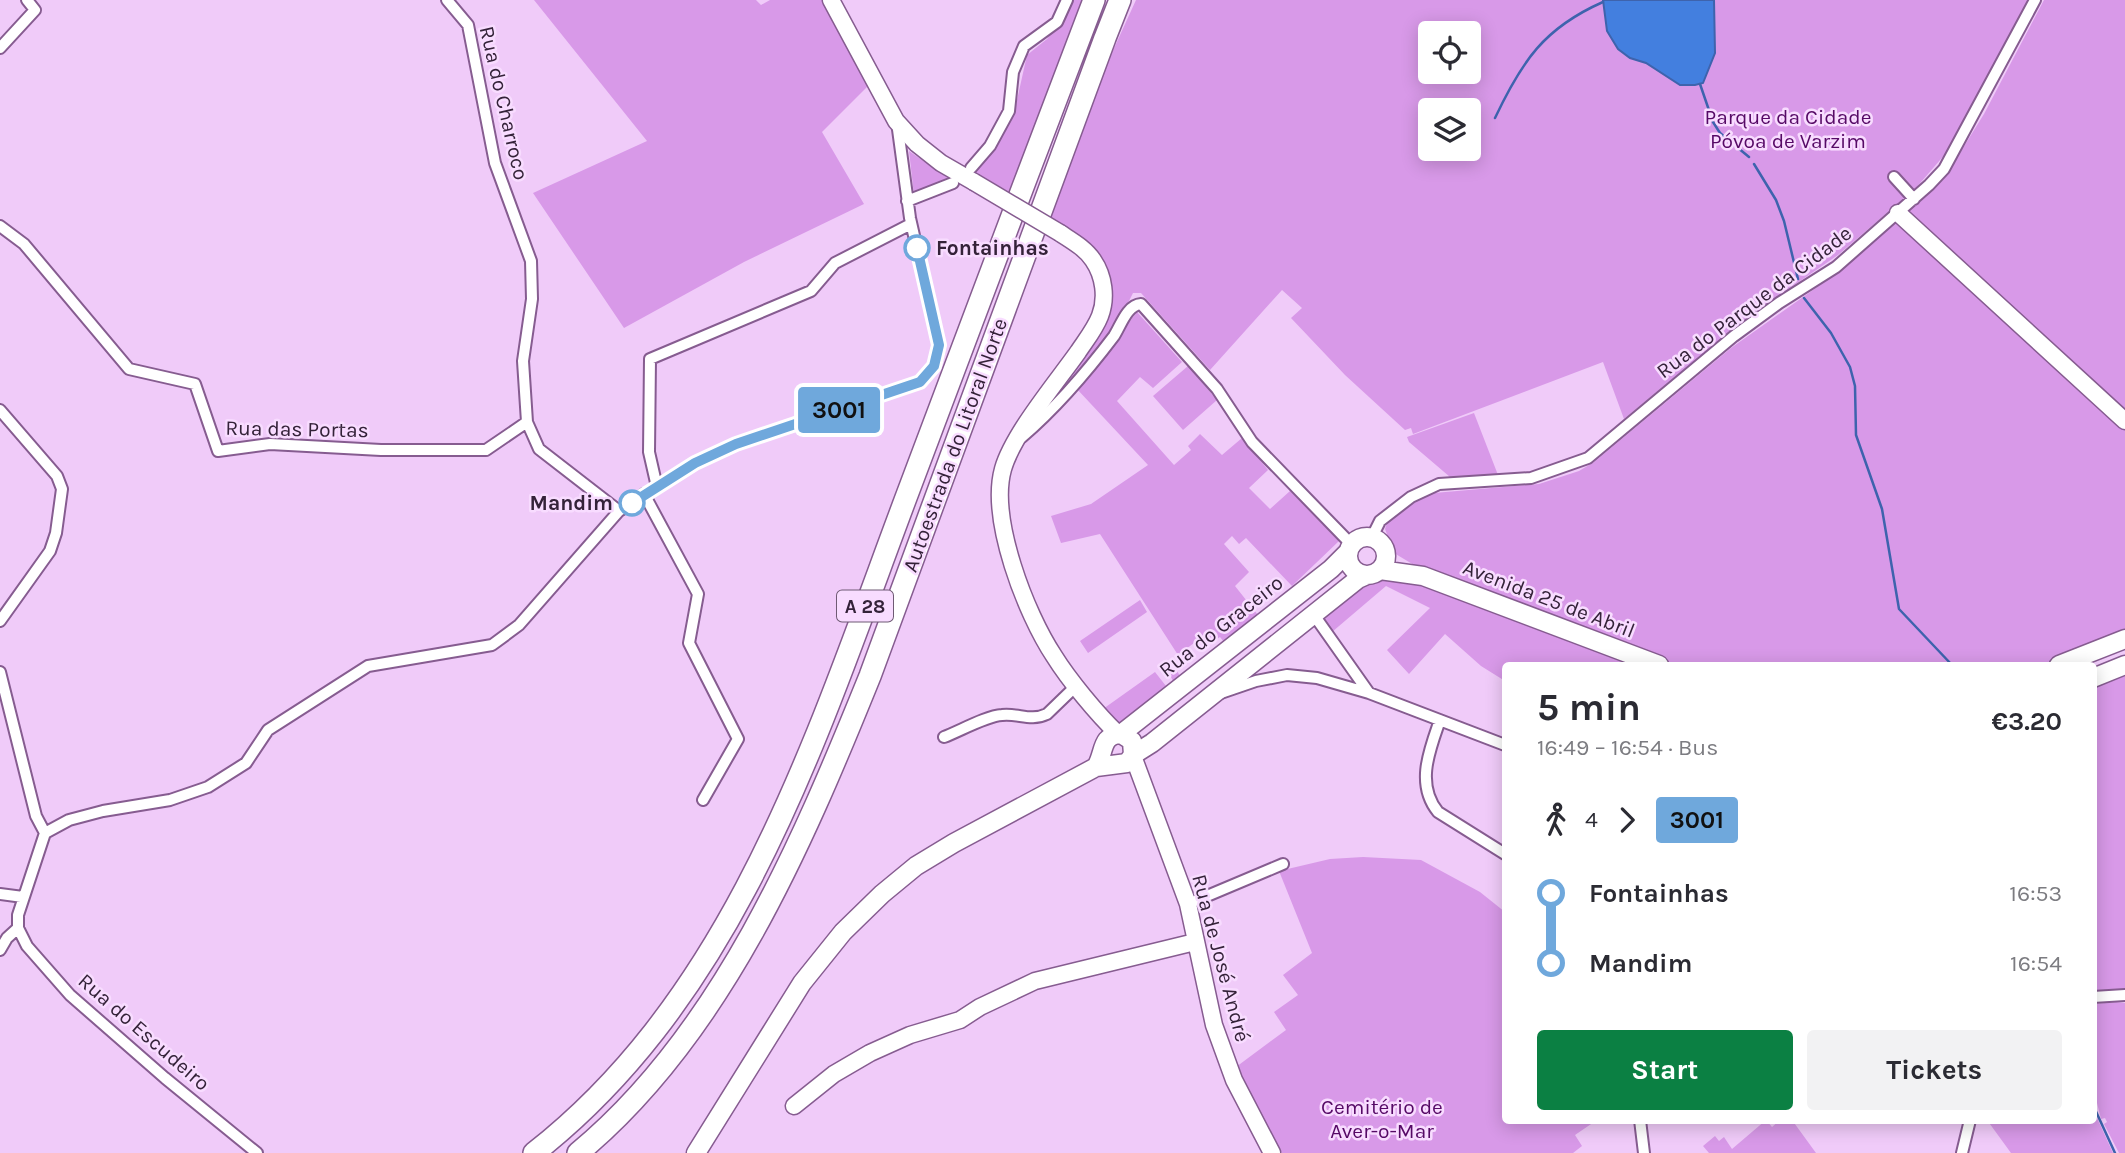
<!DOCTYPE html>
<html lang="en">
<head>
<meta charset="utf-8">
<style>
  body { margin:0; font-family:Karla,sans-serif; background:#f2f2f3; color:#2b2b33; height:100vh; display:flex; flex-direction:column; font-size:26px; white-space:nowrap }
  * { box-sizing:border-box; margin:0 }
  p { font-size:23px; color:#7c7c81 }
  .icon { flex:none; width:38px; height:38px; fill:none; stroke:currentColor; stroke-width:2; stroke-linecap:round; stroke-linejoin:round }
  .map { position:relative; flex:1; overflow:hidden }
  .side { position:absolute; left:1502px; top:662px; width:595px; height:462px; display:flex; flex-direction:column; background:#fff; border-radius:7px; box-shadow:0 4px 18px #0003 }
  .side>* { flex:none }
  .badge { padding:0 14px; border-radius:5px; font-size:24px; line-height:46px }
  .fabs { position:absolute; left:1418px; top:21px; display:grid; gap:14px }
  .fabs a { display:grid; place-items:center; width:63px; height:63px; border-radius:7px; background:#fff; box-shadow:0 4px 18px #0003; font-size:35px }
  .map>.badge { position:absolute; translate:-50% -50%; box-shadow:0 0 0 4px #fff }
  .legs { display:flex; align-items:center; gap:10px; height:77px; padding:0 35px; font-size:23px }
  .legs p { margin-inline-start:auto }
  .overview { display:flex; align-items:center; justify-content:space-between; height:119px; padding:0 35px }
  h1 { font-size:38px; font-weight:700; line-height:52px }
  .cta { display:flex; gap:14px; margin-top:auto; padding:14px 35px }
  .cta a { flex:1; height:80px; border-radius:7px; background:#0b8043; color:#fff; font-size:28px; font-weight:700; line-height:80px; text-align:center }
  .cta a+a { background:#f2f2f3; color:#2b2b33 }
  ul { padding:0 35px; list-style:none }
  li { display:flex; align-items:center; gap:24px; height:70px; font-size:26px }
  li i { display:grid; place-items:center; width:10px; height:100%; margin:0 9px; background:currentColor }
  li i::after { content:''; width:18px; height:18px; margin:-9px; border:5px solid; border-radius:50%; background:#fff }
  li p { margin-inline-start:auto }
  li:first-child i { background:linear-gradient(#0000 50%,currentColor 0) }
  li:last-child i { background:linear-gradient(currentColor 50%,#0000 0) }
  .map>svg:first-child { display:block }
  .green { fill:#d899e8; fill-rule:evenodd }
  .water { fill:#437fdf; stroke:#3e63ad; stroke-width:2 }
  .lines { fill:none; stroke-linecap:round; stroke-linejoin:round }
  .stream { stroke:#3e63ad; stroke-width:2.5 }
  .street-casing { stroke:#865c90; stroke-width:14 }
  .secondary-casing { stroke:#865c90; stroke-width:19 }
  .primary-casing { stroke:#865c90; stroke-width:21 }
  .highway-casing { stroke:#865c90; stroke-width:24 }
  .street { stroke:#fff; stroke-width:10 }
  .secondary { stroke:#fff; stroke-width:16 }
  .primary { stroke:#fff; stroke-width:18 }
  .highway { stroke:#fff; stroke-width:21 }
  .secondary-bridge-casing { stroke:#865c90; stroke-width:19; stroke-linecap:butt }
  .secondary-bridge { stroke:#fff; stroke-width:16 }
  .line-1-casing { stroke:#fff; stroke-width:16 }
  .line-1 { stroke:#6fa8dc; stroke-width:10 }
  .stop-1-dot { fill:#fff; stroke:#6fa8dc; stroke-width:3.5 }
  .labels { text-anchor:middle; stroke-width:5; stroke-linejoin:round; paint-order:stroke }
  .shield { fill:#f8dcff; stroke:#6f5a74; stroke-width:2 }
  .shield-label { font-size:19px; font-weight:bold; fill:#342239 }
  .street-label { font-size:21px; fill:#342239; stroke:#f8dcff }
  .park-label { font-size:21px; fill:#560966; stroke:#f8dcff }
  .stop-label { font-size:21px; font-weight:bold; fill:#342239; stroke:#f8dcff; text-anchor:start }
</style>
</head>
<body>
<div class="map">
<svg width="2125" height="1153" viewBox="0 0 2125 1153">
  <rect width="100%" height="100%" fill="#f0cbf9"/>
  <path class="green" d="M534,0H756L761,5L770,0H822L869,85L822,132L864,204L744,262L624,328L533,193L647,141Z
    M1071,0H1094L1010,194L970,175L989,157L1015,109L1027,55L1047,39L1066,14Z
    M1136,0H2031L1947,152L1915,189L1838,255L1745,319L1624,419L1603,362L1413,434L1411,428L1405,430L1345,375L1291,318L1302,308L1282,290L1210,370L1141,293H1133L1118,323L1081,369L1042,412L1109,311L1112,302L1111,288L1082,240L1048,216L1095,90ZM1430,33H1468V72H1430ZM1430,110H1468V149H1430Z
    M2044,0H2125V413L1905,214L1924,195L1943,180L1984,114Z
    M909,151L951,180L914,195Z
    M1899,219L2125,429V634L2045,665H1676L1424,571L1394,553L1385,529L1387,523L1417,501L1434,493L1539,484L1579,471L1594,462L1731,348L1837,273Z
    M1137,312L1182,362L1153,388L1140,377L1117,401L1174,465L1191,450L1188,446L1200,434L1222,455L1242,438L1268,470L1249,488L1270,509L1290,491L1339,541L1292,586L1246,538L1239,544L1232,536L1224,544L1249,572L1235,586L1258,615L1224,642L1220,637L1205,646L1198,640L1178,655L1100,534L1061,543L1051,516L1091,504L1148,465L1076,388Z
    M1188,366L1217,400L1183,430L1153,396Z
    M1474,413L1498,475L1450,477L1409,442L1407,437Z
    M1384,577H1404L1633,665H1505V681L1481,666L1445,634L1409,674L1387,650L1430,608L1386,586L1332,632L1320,615L1364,583Z
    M1140,600L1147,612L1088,653L1080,641Z
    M1175,667L1181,678L1122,723H1117L1103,709L1155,672L1166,686L1173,681L1169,673Z
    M2125,671V990H2093V683Z
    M1363,857L1421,860L1480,892L1505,912V1120H1597L1575,1135L1582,1146L1573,1153H1282L1236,1067L1286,1030L1274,1012L1298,995L1283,975L1312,953L1279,871L1330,859Z
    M2116,1002L2125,1003V1153H2119L2104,1124L2107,1122L2105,1118L2101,1119L2093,1087V1004Z
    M2093,1109L2113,1153H2011L1987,1120H2093Z
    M1766,1120L1772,1127L1780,1120H1792L1816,1153H1709L1703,1146L1715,1136L1719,1141L1724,1137L1732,1149Z"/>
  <path class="water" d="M1603,0H1714L1715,53L1703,83L1695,85H1680L1646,63L1630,58L1618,49L1607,31Z"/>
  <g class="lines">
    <path class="stream" d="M1700,84L1713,122L1720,133L1749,157
      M1495,118C1522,61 1544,28 1603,2
      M1754,164L1776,200L1784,221L1798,279
      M1804,298L1831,333L1850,367L1855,386L1856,435L1882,509L1899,609L1952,665
      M2093,1105L2115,1153"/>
    <defs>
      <path id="street" d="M447,0L468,25L495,163L531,261L532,299L523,361L527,422L539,449L619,511
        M0,48L35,10L27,0
        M971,168L990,146L1009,111L1013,72L1024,46L1057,22L1067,0
        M1894,177L1914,199
        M907,201L953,183
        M0,226L24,244L129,369L195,384L218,451L270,444L381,450H486L527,422
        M0,410L57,476L62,489L56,533L50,551L0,621
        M1022,437C1057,407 1086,373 1114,336C1121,325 1127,305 1141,304L1217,389L1252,442L1351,544
        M657,487L649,452L650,359L811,291L835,263L911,224
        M644,494L698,594L689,643L738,739L703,800
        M1372,537L1380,521L1411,497L1439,484L1531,478L1588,458L1734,336L1779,303L1836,267L1929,185L1944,169L2035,0
        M1314,615L1369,693
        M0,672L36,816L45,833
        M1221,693L1256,681L1287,675L1317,678L1369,693L1505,745
        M1440,720C1430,749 1415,784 1438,812L1505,854
        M944,737C960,731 986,716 1002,715C1019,713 1030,722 1047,714L1077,685
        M45,833L69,820L103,811L170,800L208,787L246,763L268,730L368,666L492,645L519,625L619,511L695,463L736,444L920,382L934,366L939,345L910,218L897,122
        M45,833L18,915V928L27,946L70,995L165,1078L257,1153
        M0,894L23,897
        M1188,904L1283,864
        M0,950L7,938L18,928
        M2093,997L2125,995
        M1640,1120L1644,1153
        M1962,1153L1970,1120"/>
      <path id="secondary" d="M831,0L896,121L917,144L941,163L974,182
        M1898,213L2125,421
        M1060,233C1072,241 1085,248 1093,260C1104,276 1107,298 1100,316C1095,329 1086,340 1078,352C1056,383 1013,434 1003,469C989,519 1026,614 1054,656C1069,680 1097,714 1118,734
        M1133,756L1188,904L1214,1025L1234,1080L1272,1153
        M794,1106L834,1074L870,1053L910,1035L960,1020L980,1007L1035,981L1195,942"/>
      <path id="primary" d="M1348 556a19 19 0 1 1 38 0a19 19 0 1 1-38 0Z
        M1380,570L1423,576L1659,665
        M2059,665L2125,639
        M2093,678L2125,665
        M1121,734L1331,569L1348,552
        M1133,755L1152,743L1358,579L1367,575
        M696,1153L802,983L843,932L882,894L916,866L954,843L1096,767L1127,763L1133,755L1132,741L1121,734C1100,735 1105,753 1096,767"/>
      <path id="highway" d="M534,1153C742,990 820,725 910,487C971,325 1032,162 1094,0
        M578,1153C721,1035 802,844 870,676L1105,38L1120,0"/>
    </defs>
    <use href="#street" class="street-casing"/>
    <use href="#secondary" class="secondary-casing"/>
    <use href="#primary" class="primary-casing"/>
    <use href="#highway" class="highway-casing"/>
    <use href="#street" class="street"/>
    <use href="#secondary" class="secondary"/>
    <use href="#primary" class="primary"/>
    <use href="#highway" class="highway"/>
    <defs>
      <path id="secondary-bridge" d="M974,182L1060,233"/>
    </defs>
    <use href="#secondary-bridge" class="secondary-bridge-casing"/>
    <use href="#secondary-bridge" class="secondary-bridge"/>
  </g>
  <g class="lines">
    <defs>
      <path id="line-1" d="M632,503L695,463L736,444L920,382L934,366L939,345L917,248"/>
    </defs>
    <use href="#line-1" class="line-1-casing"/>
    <use href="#line-1" class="line-1"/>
  </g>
  <g class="stop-1-dot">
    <circle cx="917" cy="248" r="12"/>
    <circle cx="632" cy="503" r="12"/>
  </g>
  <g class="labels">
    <rect class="shield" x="837" y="590.5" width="56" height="31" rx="5"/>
    <g class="shield-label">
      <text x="865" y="613">A 28</text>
    </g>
    <g class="street-label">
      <text transform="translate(504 103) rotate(77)" y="7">Rua do Charroco</text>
      <text transform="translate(1754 302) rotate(-37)" y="7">Rua do Parque da Cidade</text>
      <text transform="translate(297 429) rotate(1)" y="7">Rua das Portas</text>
      <text transform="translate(955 445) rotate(-70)" y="7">Autoestrada do Litoral Norte</text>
      <text transform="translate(1549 599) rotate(21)" y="7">Avenida 25 de Abril</text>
      <text transform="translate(1221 626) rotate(-38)" y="7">Rua do Graceiro</text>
      <text transform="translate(1221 958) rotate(75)" y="7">Rua de José André</text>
      <text transform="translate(144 1032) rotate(41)" y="7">Rua do Escudeiro</text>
    </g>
    <g class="park-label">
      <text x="1788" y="124">Parque da Cidade<tspan x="1788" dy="24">Póvoa de Varzim</tspan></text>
      <text x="1382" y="1114">Cemitério de<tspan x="1382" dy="24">Aver-o-Mar</tspan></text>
    </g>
    <g class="stop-label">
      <text x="936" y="255">Fontainhas</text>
      <text x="613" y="510" text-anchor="end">Mandim</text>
    </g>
  </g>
</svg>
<div class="fabs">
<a><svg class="icon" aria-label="locate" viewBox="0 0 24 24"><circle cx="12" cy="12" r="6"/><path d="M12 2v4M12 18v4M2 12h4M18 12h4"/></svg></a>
<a><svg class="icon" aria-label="layers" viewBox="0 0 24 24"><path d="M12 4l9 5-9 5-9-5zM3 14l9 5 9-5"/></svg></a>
</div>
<b class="badge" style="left:839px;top:410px;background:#6fa8dc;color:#111">3001</b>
<section class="side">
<div class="overview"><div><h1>5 min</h1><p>16:49 – 16:54 · Bus</p></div><b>€3.20</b></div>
<div class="legs"><svg class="icon" aria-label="walk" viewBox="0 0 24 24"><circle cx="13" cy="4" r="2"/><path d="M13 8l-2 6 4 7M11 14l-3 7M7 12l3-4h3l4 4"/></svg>4<svg class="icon" aria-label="forward" viewBox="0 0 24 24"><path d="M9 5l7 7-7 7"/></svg><b class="badge" style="background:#6fa8dc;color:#111">3001</b></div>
<ul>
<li><i style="color:#6fa8dc"></i><b>Fontainhas</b><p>16:53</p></li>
<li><i style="color:#6fa8dc"></i><b>Mandim</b><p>16:54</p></li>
</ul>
<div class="cta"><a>Start</a><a>Tickets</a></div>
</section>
</div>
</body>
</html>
